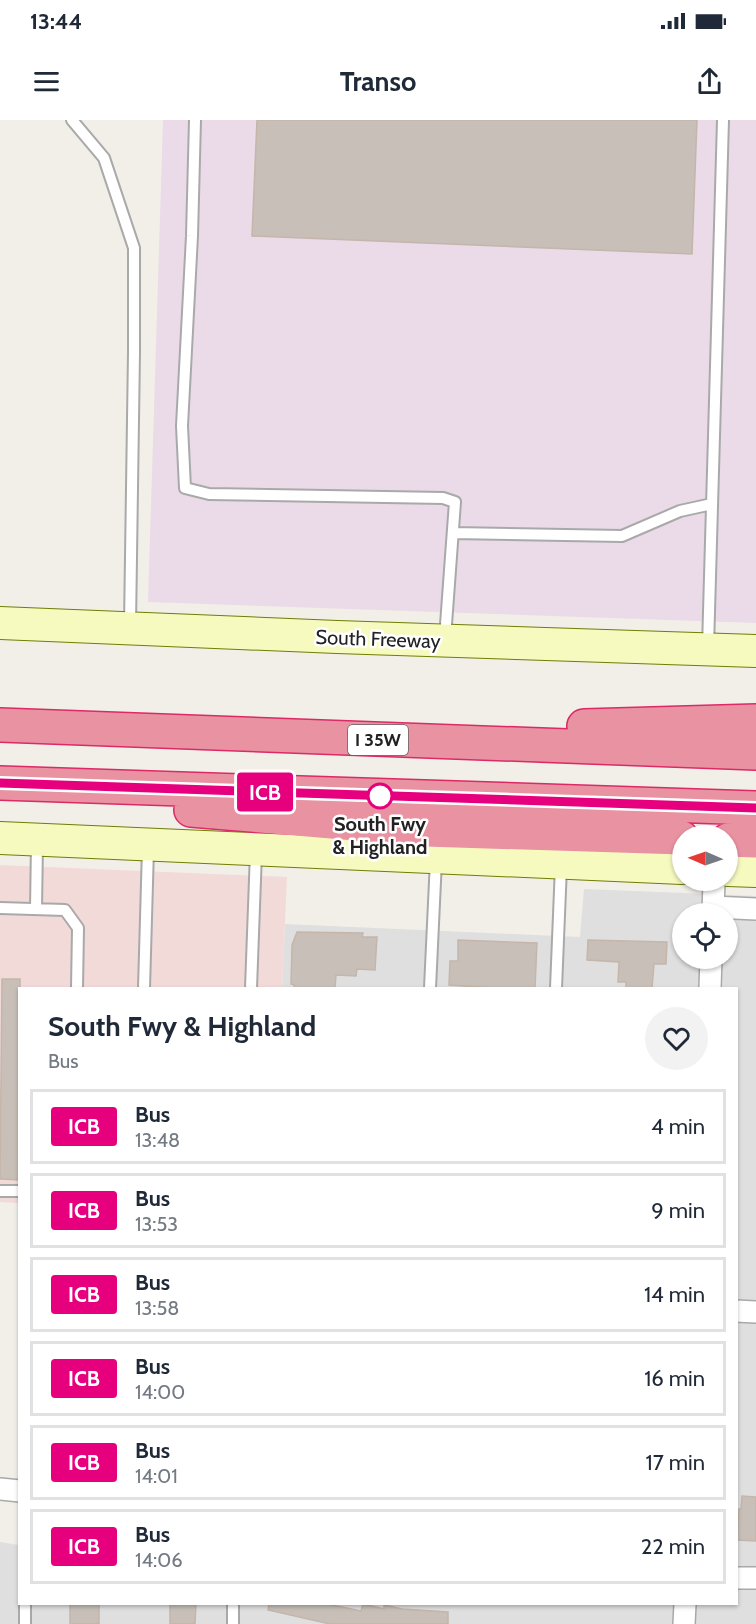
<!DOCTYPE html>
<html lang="en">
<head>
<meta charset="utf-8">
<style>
  body { margin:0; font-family:Cabin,sans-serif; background:#f2f2f3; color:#1f2937; height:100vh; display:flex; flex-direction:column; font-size:22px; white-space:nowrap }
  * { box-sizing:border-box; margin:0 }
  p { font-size:20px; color:#747a83 }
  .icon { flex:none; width:33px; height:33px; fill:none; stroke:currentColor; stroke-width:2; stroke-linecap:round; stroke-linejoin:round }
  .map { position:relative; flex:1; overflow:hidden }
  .panel { position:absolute; left:18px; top:867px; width:720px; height:618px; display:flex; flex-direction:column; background:#fff; border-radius:0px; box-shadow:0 2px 4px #0004 }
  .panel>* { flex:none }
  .badge { padding:0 12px; border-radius:4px; font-size:21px; line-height:39px }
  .needle { width:39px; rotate:272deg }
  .fabs { position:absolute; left:672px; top:705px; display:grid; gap:12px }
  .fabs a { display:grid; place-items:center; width:66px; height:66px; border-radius:50%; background:#fff; box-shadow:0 2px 4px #0004; font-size:30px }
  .map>.badge { position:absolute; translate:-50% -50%; box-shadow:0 0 0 3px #fff }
  .round { display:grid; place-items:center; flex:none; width:63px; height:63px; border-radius:32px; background:#f2f2f3 }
  .headline { display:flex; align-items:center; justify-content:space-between; height:102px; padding:0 30px }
  h1 { font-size:28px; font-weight:700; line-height:45px }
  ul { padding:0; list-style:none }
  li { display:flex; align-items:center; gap:18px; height:75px; margin:0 12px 9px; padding:0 18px; border:3px solid #e0e1e3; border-radius:0px }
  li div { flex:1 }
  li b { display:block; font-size:22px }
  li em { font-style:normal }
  li .badge { min-width:66px; font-weight:700; text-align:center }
  .status { display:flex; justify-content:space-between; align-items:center; height:42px; padding:0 30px; background:#fff; direction:ltr }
  .status svg { height:16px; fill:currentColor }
  header { display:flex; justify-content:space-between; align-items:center; height:78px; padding:0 30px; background:#fff; font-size:27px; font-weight:700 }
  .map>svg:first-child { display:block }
  .residential { fill:#e0dfdf; fill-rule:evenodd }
  .commercial { fill:#f2dad9 }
  .industrial { fill:#ebdbe8 }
  .building { fill:#c7bfb8; stroke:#c4b6ab; stroke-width:1.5 }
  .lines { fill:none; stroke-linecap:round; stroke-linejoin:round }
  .lane-casing { stroke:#a9a9a9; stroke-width:14 }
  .street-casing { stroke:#a9a9a9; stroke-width:24 }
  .secondary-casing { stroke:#707d05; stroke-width:34 }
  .highway-casing { stroke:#dc2a67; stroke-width:36 }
  .lane { stroke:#fff; stroke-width:10 }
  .street { stroke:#fff; stroke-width:21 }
  .secondary { stroke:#f7fabf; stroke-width:32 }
  .highway { stroke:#e892a2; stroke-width:33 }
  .line-casing { stroke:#fff; stroke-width:14 }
  .line { stroke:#e6007e; stroke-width:9 }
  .stop-dot { fill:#fff; stroke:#e6007e; stroke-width:3 }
  .labels { text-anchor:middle; stroke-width:5; stroke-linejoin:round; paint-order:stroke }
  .shield { fill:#fff; stroke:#646464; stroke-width:1.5 }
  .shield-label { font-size:18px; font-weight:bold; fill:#222 }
  .street-label { font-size:20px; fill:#222; stroke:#fff }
  .stop-label { font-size:20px; font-weight:bold; fill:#222; stroke:#fff }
</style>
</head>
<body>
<div class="status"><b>13:44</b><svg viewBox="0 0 49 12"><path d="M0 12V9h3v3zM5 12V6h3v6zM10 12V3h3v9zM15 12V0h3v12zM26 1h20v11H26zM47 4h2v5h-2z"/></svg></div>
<header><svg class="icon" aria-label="menu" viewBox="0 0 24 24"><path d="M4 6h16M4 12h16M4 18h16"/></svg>Transo<svg class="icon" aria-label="share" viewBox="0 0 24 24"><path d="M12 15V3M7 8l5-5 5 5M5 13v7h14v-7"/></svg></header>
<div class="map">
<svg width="756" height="1504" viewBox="0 0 756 1504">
  <rect width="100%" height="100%" fill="#f2efe9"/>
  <path class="residential" d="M584,769L756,776V1504H0V1422L19,1425L20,1484H736V868H282L285,804L580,817ZM682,794H728V838H682Z"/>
  <path class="commercial" d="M0,745L287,757L282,868H20L19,1083L0,1082Z"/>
  <path class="industrial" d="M163,0H756V503L148,482Z"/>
  <path class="building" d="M257,0H697L692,134L252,116Z
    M297,812L363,813L362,817H377L375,850L357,849L356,856L336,855L335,868H294V865L291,864L292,825Z
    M458,820L537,823L535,868H492L449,865L450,841H458Z
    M588,820L667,822L666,844H654L652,868H626V862H618L619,842L587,840Z
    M2,859H20V1060L0,1059Z
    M742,1376L756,1377V1421L737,1420L739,1389H741Z
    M70,1484H99V1504H70Z
    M170,1484H196L195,1504H170Z
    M269,1484H327L361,1491L363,1484L384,1489V1485L402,1489L448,1492V1504H330L268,1490Z"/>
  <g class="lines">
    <defs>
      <path id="lane" d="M72,0L104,38L134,128V232L130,505
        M195,0L192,116L182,306L185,368L209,374L443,378L455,382L445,518
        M453,413L622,416L680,391L712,384
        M708,527L723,0
        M0,788L65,790L78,808L77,868
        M36,789L37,723
        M144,868L148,728
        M251,868L256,732
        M430,868L436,740
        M556,868L561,746
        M0,1071H20
        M25,1504V1484
        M233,1504V1484"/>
      <path id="street" d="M713,787L756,789
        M713,794L714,760
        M710,868L711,838
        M736,1191L756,1192
        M0,1369L20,1371
        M736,1458H756
        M684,1504L685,1484"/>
      <path id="secondary" d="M0,503L337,517L756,531
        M0,718L682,748
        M728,750L756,751"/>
      <path id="highway" d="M0,605L756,633
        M584,606L756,601
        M0,663L756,688
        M191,690L426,710L682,718
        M728,720L756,721"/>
    </defs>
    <use href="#lane" class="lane-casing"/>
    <use href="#street" class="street-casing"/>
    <use href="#secondary" class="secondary-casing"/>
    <use href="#highway" class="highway-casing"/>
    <use href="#lane" class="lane"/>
    <use href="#street" class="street"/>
    <use href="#secondary" class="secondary"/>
    <use href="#highway" class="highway"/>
  </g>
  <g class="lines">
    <defs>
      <path id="line" d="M0,663L756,688"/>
    </defs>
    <use href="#line" class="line-casing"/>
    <use href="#line" class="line"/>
  </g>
  <circle class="stop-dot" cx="380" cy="676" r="12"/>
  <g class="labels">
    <rect class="shield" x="348" y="605" width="60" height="30" rx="4.5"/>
    <g class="shield-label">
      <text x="378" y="626">I 35W</text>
    </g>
    <g class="street-label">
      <text transform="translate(378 519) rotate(2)" y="7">South Freeway</text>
    </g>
    <g class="stop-label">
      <text x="380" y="711">South Fwy<tspan x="380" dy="23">&amp; Highland</tspan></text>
    </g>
  </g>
</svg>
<div class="fabs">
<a><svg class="needle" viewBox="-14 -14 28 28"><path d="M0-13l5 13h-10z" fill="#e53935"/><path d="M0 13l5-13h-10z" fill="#747a83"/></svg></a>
<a><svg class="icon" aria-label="locate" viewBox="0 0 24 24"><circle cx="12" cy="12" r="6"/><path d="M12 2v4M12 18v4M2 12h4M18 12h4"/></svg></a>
</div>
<b class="badge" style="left:265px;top:672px;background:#e6007e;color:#fff">ICB</b>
<section class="panel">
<div class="headline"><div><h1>South Fwy &amp; Highland</h1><p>Bus</p></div><a class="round"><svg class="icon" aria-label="heart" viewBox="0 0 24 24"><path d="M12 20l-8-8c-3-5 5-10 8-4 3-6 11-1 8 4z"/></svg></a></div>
<ul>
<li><span class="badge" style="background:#e6007e;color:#fff">ICB</span><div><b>Bus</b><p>13:48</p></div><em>4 min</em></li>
<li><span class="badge" style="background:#e6007e;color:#fff">ICB</span><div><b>Bus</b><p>13:53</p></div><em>9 min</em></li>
<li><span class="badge" style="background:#e6007e;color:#fff">ICB</span><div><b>Bus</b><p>13:58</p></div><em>14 min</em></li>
<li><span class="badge" style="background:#e6007e;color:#fff">ICB</span><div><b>Bus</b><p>14:00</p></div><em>16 min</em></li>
<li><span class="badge" style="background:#e6007e;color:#fff">ICB</span><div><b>Bus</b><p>14:01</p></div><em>17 min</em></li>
<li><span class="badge" style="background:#e6007e;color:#fff">ICB</span><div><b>Bus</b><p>14:06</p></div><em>22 min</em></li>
</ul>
</section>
</div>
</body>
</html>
